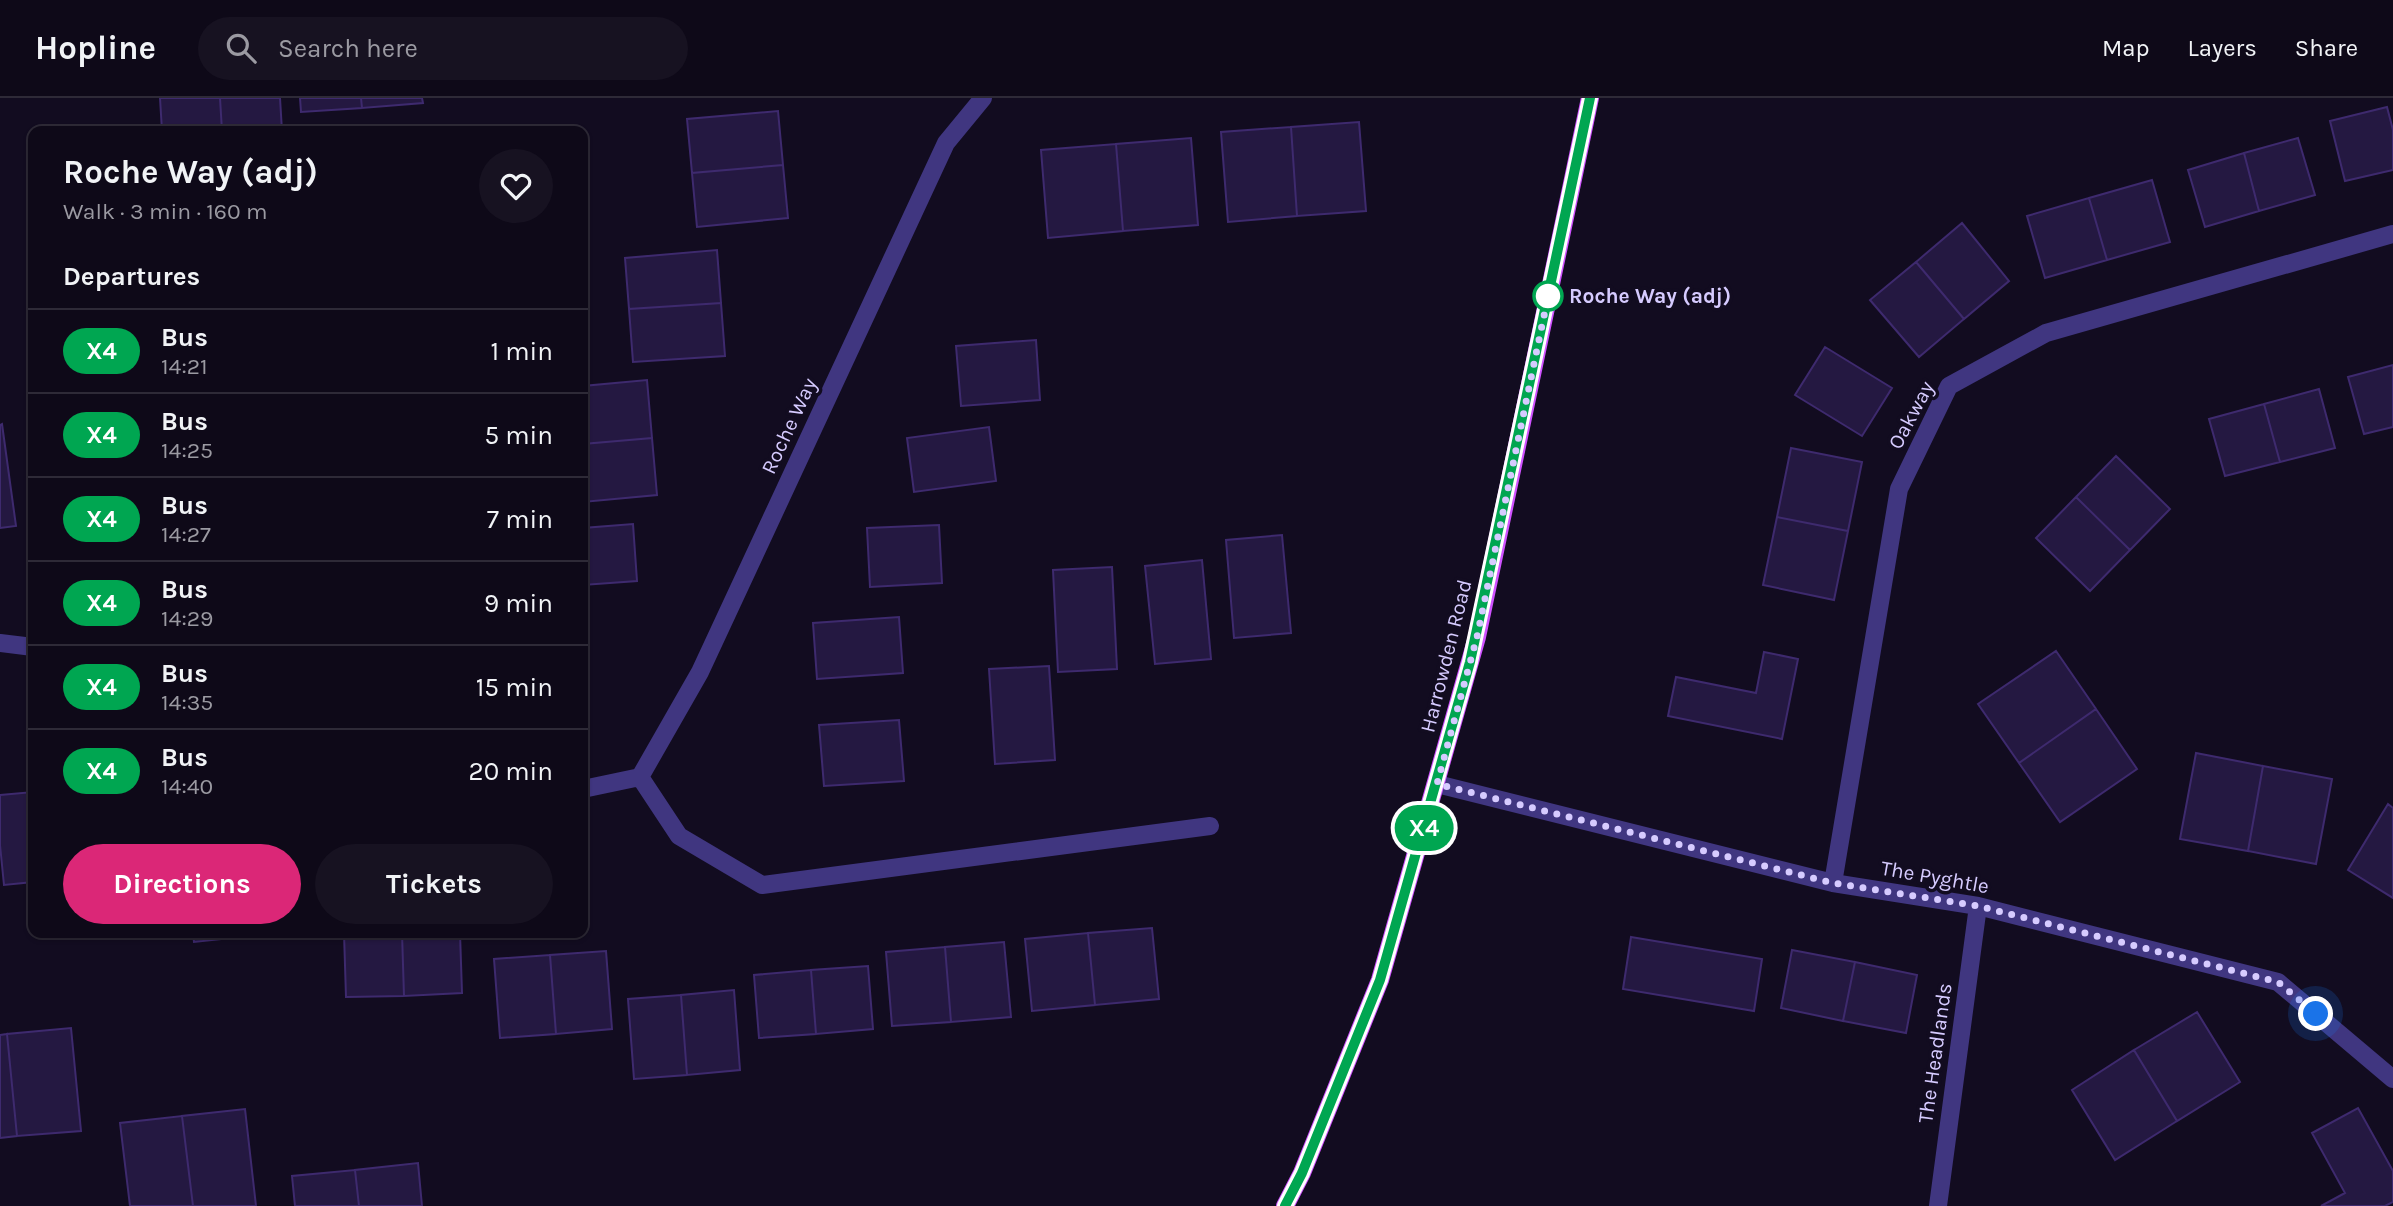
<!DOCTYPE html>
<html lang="en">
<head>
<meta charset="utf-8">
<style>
  body { margin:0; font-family:Karla,sans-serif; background:#171221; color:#f1f3f6; height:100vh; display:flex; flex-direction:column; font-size:26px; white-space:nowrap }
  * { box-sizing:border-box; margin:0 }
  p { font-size:23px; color:#9b9aa2 }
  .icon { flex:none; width:38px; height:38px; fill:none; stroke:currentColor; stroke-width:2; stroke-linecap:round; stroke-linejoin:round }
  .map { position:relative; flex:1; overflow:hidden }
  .drawer { position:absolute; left:28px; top:28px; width:560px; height:812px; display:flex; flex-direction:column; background:#0e0918; border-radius:14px; box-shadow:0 2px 5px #0004,0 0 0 2px #2e2a37 }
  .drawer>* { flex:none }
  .badge { padding:0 14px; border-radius:23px; font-size:24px; line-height:46px }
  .you { position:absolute; width:35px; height:35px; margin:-18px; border:5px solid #fff; border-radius:50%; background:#1a73e8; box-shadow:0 0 0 10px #1a73e833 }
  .map>.badge { position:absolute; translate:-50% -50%; box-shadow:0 0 0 4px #fff }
  h2 { padding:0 35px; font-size:26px; line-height:63px }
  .round { display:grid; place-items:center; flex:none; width:74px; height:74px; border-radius:37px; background:#171221 }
  .summary { display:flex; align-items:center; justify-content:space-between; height:119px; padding:0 35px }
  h1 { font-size:33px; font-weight:700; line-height:52px }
  .primary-button { display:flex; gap:14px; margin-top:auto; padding:14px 35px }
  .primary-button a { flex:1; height:80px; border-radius:42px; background:#db2777; color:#fff; font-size:28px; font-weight:700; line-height:80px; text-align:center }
  .primary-button a+a { background:#171221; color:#f1f3f6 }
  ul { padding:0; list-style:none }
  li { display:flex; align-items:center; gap:21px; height:84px; padding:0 35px; border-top:2px solid #2e2a37 }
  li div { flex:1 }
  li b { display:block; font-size:26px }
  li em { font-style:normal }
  li .badge { min-width:77px; font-weight:700; text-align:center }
  header { display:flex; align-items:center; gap:42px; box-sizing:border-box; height:98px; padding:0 35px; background:#0e0918; border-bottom:2px solid #2e2a37 }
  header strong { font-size:33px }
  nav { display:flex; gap:38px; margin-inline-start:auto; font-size:24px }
  .search { width:490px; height:63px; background:#171221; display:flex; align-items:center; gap:18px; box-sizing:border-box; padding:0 24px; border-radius:38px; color:#9b9aa2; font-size:26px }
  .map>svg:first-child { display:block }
  .building { fill:#241841; stroke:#3e2a6e; stroke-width:2 }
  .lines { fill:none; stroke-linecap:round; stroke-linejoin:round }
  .street { stroke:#403680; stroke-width:18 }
  .primary { stroke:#cf52ff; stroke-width:18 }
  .line-casing { stroke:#fff; stroke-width:16 }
  .line { stroke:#00a651; stroke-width:10 }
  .walk { stroke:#d6cbff; stroke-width:7; stroke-dasharray:0 12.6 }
  .stop-dot { fill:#fff; stroke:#00a651; stroke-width:3.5 }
  .labels { text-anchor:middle; stroke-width:7; stroke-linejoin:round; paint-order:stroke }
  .stop-label { font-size:21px; font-weight:bold; fill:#d6cbff; stroke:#120c20; text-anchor:start }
  .street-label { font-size:21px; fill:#d6cbff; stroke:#120c20 }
</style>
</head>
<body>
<header>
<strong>Hopline</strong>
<div class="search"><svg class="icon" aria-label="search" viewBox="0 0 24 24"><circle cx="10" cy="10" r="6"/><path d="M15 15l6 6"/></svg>Search here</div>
<nav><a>Map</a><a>Layers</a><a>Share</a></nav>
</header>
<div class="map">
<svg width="2393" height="1108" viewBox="0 0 2393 1108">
  <rect width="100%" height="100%" fill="#120c20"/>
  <path class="building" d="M160,0H220L222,33H162Z
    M220,0H280L282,33H222Z
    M300,0H361L362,10L301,14Z
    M361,0H422L423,5L362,10Z
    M2387,9L2393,32V72L2345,83L2330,23Z
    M778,13L783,67L692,75L687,21Z
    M1359,24L1366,113L1297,118L1291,29Z
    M1291,29L1297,118L1228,124L1221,34Z
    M1191,40L1198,127L1123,133L1116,46Z
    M2298,40L2315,97L2259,113L2244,55Z
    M1116,46L1123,133L1048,140L1041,52Z
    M2244,55L2259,113L2205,129L2188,72Z
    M783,67L788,120L697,129L692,75Z
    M2152,82L2170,144L2107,162L2089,100Z
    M2089,100L2107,162L2045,180L2027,118Z
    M1962,125L2009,183L1964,221L1916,164Z
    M717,152L721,205L629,211L625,160Z
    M1916,164L1964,221L1919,259L1870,202Z
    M721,205L725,258L633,264L629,211Z
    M1036,242L1040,302L961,308L956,248Z
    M1825,249L1892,290L1862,338L1795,297Z
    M2393,267V329L2364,336L2348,279Z
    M647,282L652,340L583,346V288Z
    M2319,291L2335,350L2280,364L2264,306Z
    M2264,306L2280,364L2225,378L2209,321Z
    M2,326L16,428L0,430V327Z
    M989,329L996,383L914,394L907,340Z
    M652,340L657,397L583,404V346Z
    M1791,350L1862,364L1848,433L1777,419Z
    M2116,358L2170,411L2130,452L2076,399Z
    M2076,399L2130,452L2090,493L2036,440Z
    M1777,419L1848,433L1834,502L1763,487Z
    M633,426L637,483L583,487V430Z
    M939,427L942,485L870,489L867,430Z
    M1282,437L1291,535L1234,540L1226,442Z
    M1202,462L1211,561L1155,566L1145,468Z
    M1112,469L1117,571L1058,574L1053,472Z
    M899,519L903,575L817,581L813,525Z
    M2056,553L2096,611L2019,665L1978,606Z
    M1764,554L1798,561L1782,641L1668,618L1676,579L1756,595Z
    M1049,568L1055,662L995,666L989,571Z
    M2096,611L2137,671L2060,724L2019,665Z
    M899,622L904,683L824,688L819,627Z
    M2196,655L2263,668L2248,753L2180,741Z
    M2263,668L2332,681L2316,766L2248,753Z
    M33,694V784L4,787L0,747V697Z
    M2388,706L2393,710V800L2348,772Z
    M1152,830L1159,901L1095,907L1088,835Z
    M193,835H250L251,838L194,844Z
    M344,835H402L404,898L346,899Z
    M402,835H460L462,895L404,898Z
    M1088,835L1095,907L1032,913L1025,841Z
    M1631,839L1762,861L1754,913L1623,891Z
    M1004,844L1011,919L951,924L945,849Z
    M945,849L951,924L892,928L886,854Z
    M1792,852L1855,864L1843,923L1781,910Z
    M606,853L612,931L556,936L550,857Z
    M550,857L556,936L500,940L494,861Z
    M1855,864L1917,877L1906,935L1843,923Z
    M868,868L873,931L816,936L811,872Z
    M811,872L816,936L759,940L754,877Z
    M734,892L740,972L687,977L681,897Z
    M681,897L687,977L634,981L628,901Z
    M2197,914L2240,984L2177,1023L2134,952Z
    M71,930L81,1033L17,1038L7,936Z
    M7,936L17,1038L0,1040V937Z
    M2134,952L2177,1023L2115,1062L2072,992Z
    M2358,1010L2393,1073V1104L2385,1108H2321L2345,1095L2312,1035Z
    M245,1011L256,1108H193L182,1018Z
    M182,1018L193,1108H130L120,1025Z
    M418,1065L422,1108H359L355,1072Z
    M355,1072L359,1108H295L292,1078Z"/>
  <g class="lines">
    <path class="street" d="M0,545L33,549
      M640,679L679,738L762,787L1210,728
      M1437,686L1833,785L1978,808L2278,884L2393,981
      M583,691L640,679L700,574L946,45L983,0
      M1833,785L1899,391L1949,288L2046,235L2393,136
      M1938,1108L1978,808"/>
    <path class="primary" d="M1285,1108L1302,1075L1380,882L1477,539L1590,0"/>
  </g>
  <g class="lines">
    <defs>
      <path id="line" d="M1285,1108L1302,1075L1380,882L1470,564L1590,0"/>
    </defs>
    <use href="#line" class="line-casing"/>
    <use href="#line" class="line"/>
    <path class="walk" d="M1548,198L1550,189L1477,539L1437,686L1833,785L1978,808L2278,884L2316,916"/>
  </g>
  <circle class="stop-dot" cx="1548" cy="198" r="14"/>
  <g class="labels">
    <g class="stop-label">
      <text x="1569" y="205">Roche Way (adj)</text>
    </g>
    <g class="street-label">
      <text transform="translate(1911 317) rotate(-62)" y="7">Oakway</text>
      <text transform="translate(789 328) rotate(-65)" y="7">Roche Way</text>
      <text transform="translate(1446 558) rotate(-76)" y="7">Harrowden Road</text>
      <text transform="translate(1935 779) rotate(10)" y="7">The Pyghtle</text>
      <text transform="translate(1935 955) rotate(-82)" y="7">The Headlands</text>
    </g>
  </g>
</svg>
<div class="you" style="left:2316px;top:916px"></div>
<b class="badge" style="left:1424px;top:730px;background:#00a651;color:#fff">X4</b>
<section class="drawer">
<div class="summary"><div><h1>Roche Way (adj)</h1><p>Walk · 3 min · 160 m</p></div><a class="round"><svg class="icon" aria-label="heart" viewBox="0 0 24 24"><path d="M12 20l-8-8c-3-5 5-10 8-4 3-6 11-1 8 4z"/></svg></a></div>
<h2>Departures</h2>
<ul>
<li><span class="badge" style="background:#00a651;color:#fff">X4</span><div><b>Bus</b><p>14:21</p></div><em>1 min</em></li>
<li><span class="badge" style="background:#00a651;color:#fff">X4</span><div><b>Bus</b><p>14:25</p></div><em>5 min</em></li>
<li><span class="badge" style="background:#00a651;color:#fff">X4</span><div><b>Bus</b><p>14:27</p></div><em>7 min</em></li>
<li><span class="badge" style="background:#00a651;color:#fff">X4</span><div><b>Bus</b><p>14:29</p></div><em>9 min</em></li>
<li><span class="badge" style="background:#00a651;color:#fff">X4</span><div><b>Bus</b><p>14:35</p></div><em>15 min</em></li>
<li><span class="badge" style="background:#00a651;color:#fff">X4</span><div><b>Bus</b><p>14:40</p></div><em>20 min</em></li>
</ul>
<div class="primary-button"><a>Directions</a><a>Tickets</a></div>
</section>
</div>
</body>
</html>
